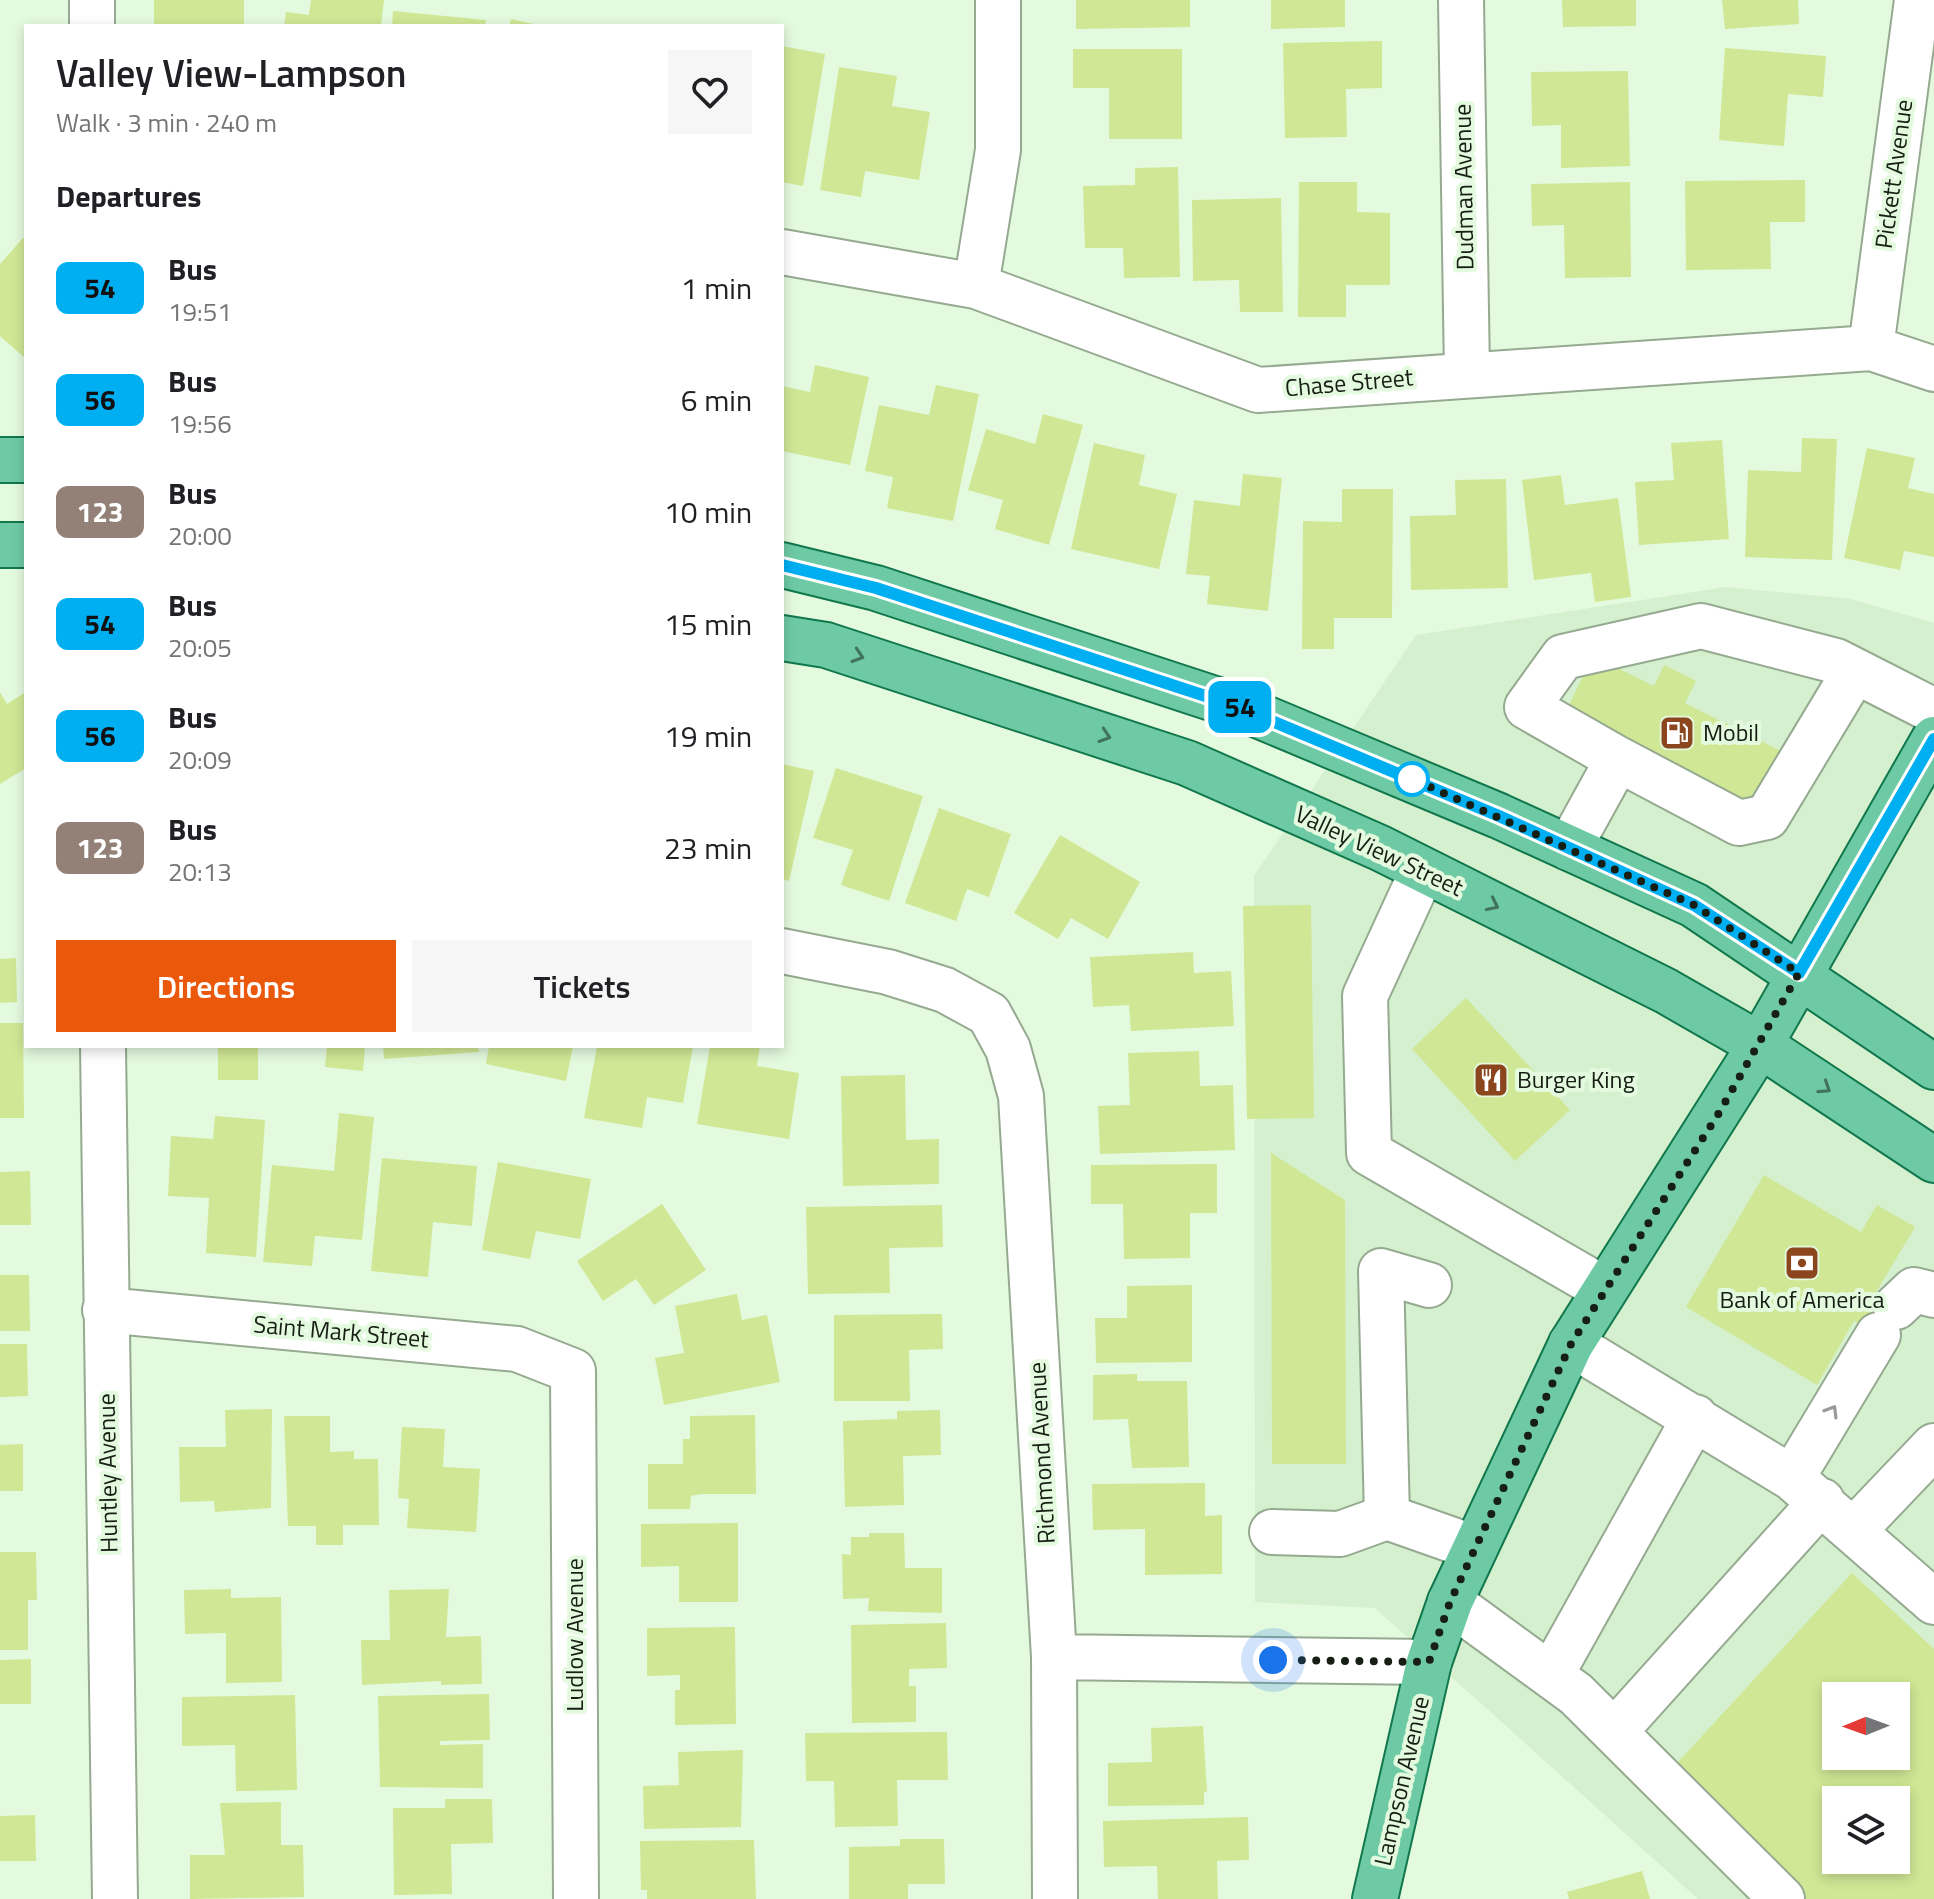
<!DOCTYPE html>
<html lang="en">
<head>
<meta charset="utf-8">
<style>
  body { margin:0; font-family:"Titillium Web",sans-serif; background:#f6f6f6; color:#202124; height:100vh; display:flex; flex-direction:column; font-size:30px; white-space:nowrap }
  * { box-sizing:border-box; margin:0 }
  p { font-size:26px; color:#757577 }
  .icon { flex:none; width:44px; height:44px; fill:none; stroke:currentColor; stroke-width:2; stroke-linecap:round; stroke-linejoin:round }
  .map { position:relative; flex:1; overflow:hidden }
  .drawer { position:absolute; left:24px; top:24px; width:760px; height:1024px; display:flex; flex-direction:column; background:#fff; border-radius:0px; box-shadow:0 4px 12px #0003 }
  .drawer>* { flex:none }
  .badge { padding:0 16px; border-radius:12px; font-size:28px; line-height:52px }
  .needle { width:52px; rotate:269deg }
  .tools { position:absolute; left:1822px; top:1682px; display:grid; gap:16px }
  .tools a { display:grid; place-items:center; width:88px; height:88px; border-radius:0px; background:#fff; box-shadow:0 4px 12px #0003; font-size:40px }
  .you { position:absolute; width:40px; height:40px; margin:-20px; border:6px solid #fff; border-radius:50%; background:#1a73e8; box-shadow:0 0 0 12px #1a73e833 }
  .map>.badge { position:absolute; translate:-50% -50%; box-shadow:0 0 0 4px #fff }
  h2 { padding:0 32px; font-size:30px; line-height:72px }
  .round { display:grid; place-items:center; flex:none; width:84px; height:84px; border-radius:0px; background:#f6f6f6 }
  .head { display:flex; align-items:center; justify-content:space-between; height:136px; padding:0 32px }
  h1 { font-size:38px; font-weight:600; line-height:60px }
  .button { display:flex; gap:16px; margin-top:auto; padding:16px 32px }
  .button a { flex:1; height:92px; border-radius:0px; background:#ea580c; color:#fff; font-size:32px; font-weight:600; line-height:92px; text-align:center }
  .button a+a { background:#f6f6f6; color:#202124 }
  ul { padding:0; list-style:none }
  li { display:flex; align-items:center; gap:24px; height:112px; padding:0 32px }
  li div { flex:1 }
  li b { display:block; font-size:30px }
  li em { font-style:normal }
  li .badge { min-width:88px; font-weight:700; text-align:center }
  .map>svg:first-child { display:block }
  .built { fill:#d4f0ce; fill-rule:evenodd }
  .building { fill:#d0e795; fill-rule:evenodd }
  .lines { fill:none; stroke-linecap:round; stroke-linejoin:round }
  .minor-casing { stroke:#95aa90; stroke-width:48 }
  .major-casing { stroke:#11774c; stroke-width:48 }
  .minor { stroke:#fff; stroke-width:44 }
  .major { stroke:#6ecaa5; stroke-width:44 }
  .oneway { stroke:#42745d }
  .oneway2 { stroke:#979a96 }
  .line-casing { stroke:#fff; stroke-width:18 }
  .line { stroke:#00aff2; stroke-width:12 }
  .walk { stroke:#171f15; stroke-width:8; stroke-dasharray:0 14.4 }
  .stop-dot { fill:#fff; stroke:#00aff2; stroke-width:4 }
  .labels { text-anchor:middle; stroke-width:8; stroke-linejoin:round; paint-order:stroke }
  .street-label { font-size:24px; fill:#171f15; stroke:#e4fadf }
  .poi-label { font-size:24px; fill:#171f15; stroke:#e4fadf; text-anchor:start }
</style>
</head>
<body>
<div class="map">
<svg width="1934" height="1899" viewBox="0 0 1934 1899">
  <rect width="100%" height="100%" fill="#e4fadf"/>
  <path class="built" d="M1726,587L1850,599L1934,623V1899H1698L1375,1608L1255,1602L1254,876L1416,635ZM1836,1696H1896V1756H1836ZM1836,1800H1896V1860H1836Z"/>
  <path class="building" d="M154,0H244V26H154Z
    M311,0H384L381,26H284L286,12L309,15Z
    M1076,0H1190V27L1076,29Z
    M1271,0H1345V27L1271,29Z
    M1562,0H1636V26L1563,27Z
    M1722,0H1798L1799,24L1725,29Z
    M393,11L486,20L485,26H392Z
    M511,19L538,25V26H509Z
    M1382,41V88L1346,89L1347,137L1285,138L1283,43Z
    M782,46L825,54L803,186L782,182Z
    M1725,48L1826,56L1823,97L1788,94L1784,146L1719,140Z
    M1073,49H1182V139H1109V88H1073Z
    M839,67L897,76L892,106L930,112L919,180L865,171L861,197L820,190Z
    M1628,71L1630,166L1561,168V125L1532,126L1531,72Z
    M1178,167L1180,277L1124,278L1123,248H1085L1083,186L1135,185V168Z
    M1805,180V222H1770L1771,269L1686,270L1685,181Z
    M1299,182H1357V212L1390,213V285H1346V317H1298Z
    M1630,182L1631,277L1565,278L1564,225L1532,226L1531,184Z
    M1281,198L1283,312H1240L1239,280L1193,281L1192,200Z
    M23,238L26,240V359L0,336V264Z
    M815,365L869,377L850,465L782,451V386L810,392Z
    M936,385L979,394L953,521L887,508L893,477L865,471L879,405L929,415Z
    M1043,414L1083,425L1049,545L995,529L1003,500L968,490L986,429L1035,444Z
    M1802,438L1837,439L1832,560L1745,557L1748,470L1801,472Z
    M1722,440L1729,539L1639,545L1635,482L1674,480L1671,443Z
    M1094,443L1145,455L1139,485L1177,494L1159,569L1071,549Z
    M1867,448L1915,458L1908,488L1934,494V557L1904,551L1900,570L1844,558Z
    M1243,474L1282,478L1268,611L1207,604L1210,576L1186,574L1194,500L1240,506Z
    M1561,475L1565,505L1618,498L1631,597L1595,602L1591,573L1534,580L1522,480Z
    M1506,479L1508,588L1411,590L1410,516L1456,515L1455,480Z
    M1342,489H1393L1392,618H1334V649H1302L1303,521L1342,522Z
    M1593,656L1654,686L1664,665L1696,681L1685,703L1789,755L1763,809L1566,711Z
    M0,692L7,704L26,692V768L0,784Z
    M782,764L814,771L789,881L782,879Z
    M836,768L923,796L889,901L841,885L853,850L813,838Z
    M939,808L1011,834L989,897L967,889L956,921L905,903Z
    M1060,835L1140,882L1108,939L1071,918L1058,939L1014,913Z
    M1311,905L1314,1118L1247,1119L1243,906Z
    M1193,952L1194,973L1231,971L1234,1026L1131,1031L1129,1005L1093,1007L1090,957Z
    M16,958L17,1002L0,1003V959Z
    M1466,998L1570,1110L1515,1161L1412,1049Z
    M0,1023H23L24,1118H0Z
    M218,1046H258V1080H218Z
    M327,1046H365L363,1071L325,1067Z
    M383,1046H478L479,1052L384,1059Z
    M489,1046H573L566,1081L486,1064Z
    M597,1046H693L683,1103L647,1097L642,1128L584,1118Z
    M710,1046H760L757,1066L799,1073L789,1139L697,1124Z
    M1199,1051L1200,1086L1233,1085L1235,1150L1100,1154L1098,1106L1130,1105L1128,1053Z
    M905,1075L906,1140L939,1139V1184L843,1186L841,1076Z
    M339,1113L374,1117L362,1240L315,1236L312,1266L263,1262L272,1165L334,1171Z
    M215,1116L265,1120L256,1257L206,1253L209,1198L168,1196L171,1136L213,1139Z
    M1271,1153L1345,1200L1346,1464H1272Z
    M382,1158L477,1166L472,1226L433,1222L428,1277L371,1271Z
    M498,1162L591,1179L580,1239L536,1231L530,1259L482,1250Z
    M1217,1164V1213H1190V1258L1124,1259L1123,1204H1091V1165Z
    M30,1171L31,1225H0V1172Z
    M1764,1175L1861,1232L1877,1205L1915,1227L1875,1294L1904,1312L1887,1340L1854,1321L1817,1385L1686,1307Z
    M662,1204L706,1270L654,1305L636,1279L603,1301L577,1261Z
    M942,1205L943,1247L889,1248L890,1293L808,1294L806,1207Z
    M0,1275H29L30,1331H0Z
    M1192,1285V1362L1096,1363L1095,1318H1127V1286Z
    M737,1294L742,1320L767,1315L780,1382L664,1405L655,1358L684,1353L675,1306Z
    M942,1314L943,1349L909,1350L910,1401H834V1315Z
    M0,1344H27L28,1396L0,1397Z
    M1137,1374V1381H1187L1189,1467L1132,1468L1128,1419L1093,1420V1375Z
    M272,1409L271,1508L215,1512L214,1501L180,1502L179,1447H226L225,1410Z
    M940,1410L941,1455L903,1456L904,1505L845,1507L843,1421L897,1419V1411Z
    M755,1415L756,1494H701L691,1496L690,1509H648V1464H683V1439H690V1416Z
    M284,1416H330V1452L354,1451V1459H378L379,1525H343V1545H316V1526H288Z
    M402,1427L445,1429L443,1467L480,1469L476,1532L407,1528L409,1499L398,1498Z
    M23,1444V1491H0V1445Z
    M1205,1483V1516L1222,1515V1574L1145,1575V1529L1093,1530L1092,1484Z
    M738,1523V1602H679V1566L641,1567V1524Z
    M869,1533H904L905,1568H942V1613L868,1611L869,1598L843,1599L842,1554L851,1555V1537H869Z
    M0,1552H36L37,1600H28V1650H0Z
    M1852,1573L1934,1649V1899H1802L1667,1774ZM1836,1696H1896V1756H1836ZM1836,1800H1896V1860H1836Z
    M231,1589V1598L281,1597L282,1682L226,1683V1633L185,1634L184,1590Z
    M449,1589L446,1637L481,1636L482,1684L441,1685V1681L362,1685L361,1640H390L389,1590Z
    M946,1623L947,1668L909,1669V1686H916V1722L852,1723L851,1625Z
    M735,1627L736,1724L675,1725V1690H680V1675L647,1676V1628Z
    M31,1659V1704H0V1660Z
    M489,1694L490,1740L440,1741V1745L483,1744V1788L380,1787L378,1696Z
    M295,1695L297,1790L236,1791L235,1745L182,1746V1697Z
    M1203,1726L1207,1792H1204V1805L1108,1806V1763L1152,1762L1151,1728Z
    M947,1732L948,1780H897L898,1826L835,1827L834,1781H806L805,1733Z
    M743,1750L741,1827L644,1829L643,1786L679,1785L678,1752Z
    M445,1799H492L493,1843L451,1844L452,1894L394,1895L393,1808H445Z
    M281,1802V1845H303L304,1897L190,1899V1855H225L220,1803Z
    M35,1815L36,1861H0V1816Z
    M1248,1817L1249,1860L1217,1861L1218,1899H1158L1157,1866L1104,1867L1103,1821Z
    M900,1839H944L945,1884H908V1899H849V1847L900,1846Z
    M754,1840L756,1899H647V1890H641L640,1841Z
    M1642,1871L1650,1899H1569L1567,1892Z"/>
  <g class="lines">
    <defs>
      <path id="minor" d="M92,0V26
        M1461,0L1467,373
        M782,252L976,286L1258,390L1871,348L1934,369
        M976,286L998,150V0
        M1871,348L1917,0
        M1618,759L1739,823L1767,817L1855,671
        M1569,848L1618,759L1527,707L1563,657L1701,626L1836,661L1934,711
        M1423,870L1365,996L1369,1153L1604,1289
        M782,951L888,972L945,990L989,1014L1008,1049L1021,1096L1054,1657L1055,1899
        M103,1046L115,1899
        M1896,1307L1914,1290L1934,1295
        M105,1310L517,1349L573,1371L576,1899
        M1571,1344L1792,1478L1934,1602
        M1792,1478L1878,1335
        M1387,1517L1381,1271L1429,1285
        M1854,1530L1934,1446
        M1272,1532L1340,1534L1387,1517L1475,1548
        M1450,1602L1576,1694L1782,1899
        M1054,1657L1429,1662
        M1551,1675L1695,1417
        M1615,1731L1822,1501"/>
      <path id="major" d="M0,460H26
        M0,545H26
        M782,565L876,588L1236,706L1499,816L1694,905L1934,1067
        M782,638L826,645L1187,763L1380,848L1666,991L1760,1045L1934,1160
        M1375,1899L1429,1662L1450,1602L1571,1344L1760,1045L1934,739"/>
    </defs>
    <use href="#minor" class="minor-casing"/>
    <use href="#major" class="major-casing"/>
    <use href="#minor" class="minor"/>
    <use href="#major" class="major"/>
  </g>
  <defs><path id="oneway-chevron" d="M-2-3.5L2.5 0L-2 3.5" fill="none" stroke-width="1.6" stroke-linecap="round" stroke-linejoin="round" transform="scale(2)"/></defs>
  <g class="oneway">
    <use href="#oneway-chevron" transform="translate(858 656) rotate(18)"/>
    <use href="#oneway-chevron" transform="translate(1105 736) rotate(18)"/>
    <use href="#oneway-chevron" transform="translate(1493 905) rotate(26)"/>
    <use href="#oneway-chevron" transform="translate(1825 1088) rotate(33)"/>
  </g>
  <use class="oneway2" href="#oneway-chevron" transform="translate(1832 1411) rotate(-59)"/>
  <g class="lines">
    <defs>
      <path id="line" d="M782,565L876,588L1236,706L1499,816L1694,905L1799,973L1934,739"/>
    </defs>
    <use href="#line" class="line-casing"/>
    <use href="#line" class="line"/>
    <path class="walk" d="M1273,1660L1429,1662L1450,1602L1571,1344L1719,1113L1799,973L1694,905L1412,779"/>
  </g>
  <defs>
    <symbol id="fuel-square" viewBox="-11 -11 22 22"><rect x="-9" y="-9" width="18" height="18" rx="4" fill="#8b461d" stroke="#e4fadf"/><path d="M-5.5-6h7V0h2V4h1.3V-2.5L3-4.5l.8-.8L6-3V5H2.5V1h-1V6h-7ZM-4.2-4.7v3.2H.2V-4.7Z" fill="#fff"/></symbol>
    <symbol id="restaurant-square" viewBox="-11 -11 22 22"><rect x="-9" y="-9" width="18" height="18" rx="4" fill="#8b461d" stroke="#e4fadf"/><path d="M-5-6h1v4h1v-4h1v4h1v-4h1v5L-1.5 .5V6h-2V.5L-5-1ZM5-6V6H3V1.5H1.5Q1.5-4 5-6Z" fill="#fff"/></symbol>
    <symbol id="bank-square" viewBox="-11 -11 22 22"><rect x="-9" y="-9" width="18" height="18" rx="4" fill="#8b461d" stroke="#e4fadf"/><path d="M-6-4H6V4H-6ZM0-2.3a2.3 2.3 0 1 0 0 4.6a2.3 2.3 0 1 0 0-4.6Z" fill="#fff"/></symbol>
  </defs>
  <g fill-rule="evenodd">
    <use href="#fuel-square" x="1657" y="713" width="40" height="40"/>
    <use href="#restaurant-square" x="1471" y="1060" width="40" height="40"/>
    <use href="#bank-square" x="1782" y="1243" width="40" height="40"/>
  </g>
  <circle class="stop-dot" cx="1412" cy="779" r="16"/>
  <g class="labels">
    <g class="street-label">
      <text transform="translate(1894 174) rotate(-82)" y="8">Pickett Avenue</text>
      <text transform="translate(1464 187) rotate(-91)" y="8">Dudman Avenue</text>
      <text transform="translate(1349 383) rotate(-5)" y="8">Chase Street</text>
      <text transform="translate(1379 851) rotate(25)" y="8">Valley View Street</text>
      <text transform="translate(341 1332) rotate(5)" y="8">Saint Mark Street</text>
      <text transform="translate(1042 1453) rotate(-93)" y="8">Richmond Avenue</text>
      <text transform="translate(108 1473) rotate(-91)" y="8">Huntley Avenue</text>
      <text transform="translate(575 1635) rotate(-90)" y="8">Ludlow Avenue</text>
      <text transform="translate(1402 1781) rotate(-77)" y="8">Lampson Avenue</text>
    </g>
    <g class="poi-label">
      <text x="1703" y="741">Mobil</text>
      <text x="1517" y="1088">Burger King</text>
      <text x="1802" y="1308" text-anchor="middle">Bank of America</text>
    </g>
  </g>
</svg>
<div class="tools">
<a><svg class="needle" viewBox="-14 -14 28 28"><path d="M0-13l5 13h-10z" fill="#e53935"/><path d="M0 13l5-13h-10z" fill="#757577"/></svg></a>
<a><svg class="icon" aria-label="layers" viewBox="0 0 24 24"><path d="M12 4l9 5-9 5-9-5zM3 14l9 5 9-5"/></svg></a>
</div>
<div class="you" style="left:1273px;top:1660px"></div>
<b class="badge" style="left:1240px;top:707px;background:#00aff2;color:#111">54</b>
<section class="drawer">
<div class="head"><div><h1>Valley View-Lampson</h1><p>Walk · 3 min · 240 m</p></div><a class="round"><svg class="icon" aria-label="heart" viewBox="0 0 24 24"><path d="M12 20l-8-8c-3-5 5-10 8-4 3-6 11-1 8 4z"/></svg></a></div>
<h2>Departures</h2>
<ul>
<li><span class="badge" style="background:#00aff2;color:#111">54</span><div><b>Bus</b><p>19:51</p></div><em>1 min</em></li>
<li><span class="badge" style="background:#00aff2;color:#111">56</span><div><b>Bus</b><p>19:56</p></div><em>6 min</em></li>
<li><span class="badge" style="background:#938177;color:#fff">123</span><div><b>Bus</b><p>20:00</p></div><em>10 min</em></li>
<li><span class="badge" style="background:#00aff2;color:#111">54</span><div><b>Bus</b><p>20:05</p></div><em>15 min</em></li>
<li><span class="badge" style="background:#00aff2;color:#111">56</span><div><b>Bus</b><p>20:09</p></div><em>19 min</em></li>
<li><span class="badge" style="background:#938177;color:#fff">123</span><div><b>Bus</b><p>20:13</p></div><em>23 min</em></li>
</ul>
<div class="button"><a>Directions</a><a>Tickets</a></div>
</section>
</div>
</body>
</html>
